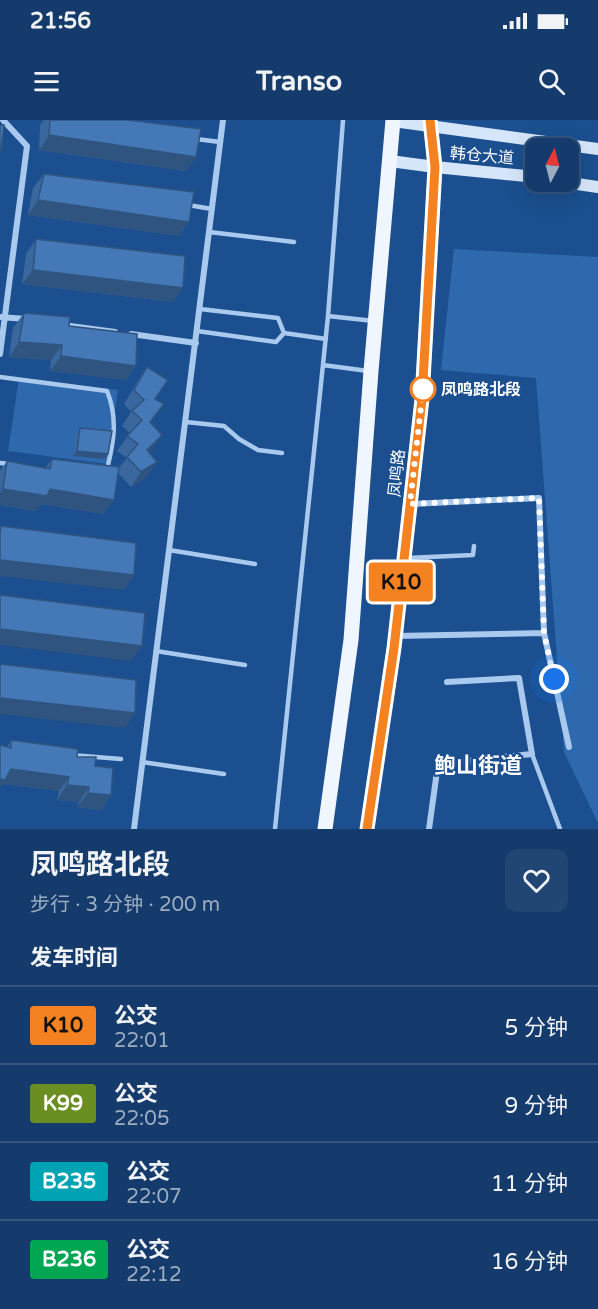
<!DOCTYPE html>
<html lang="zh">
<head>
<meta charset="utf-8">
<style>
  body { margin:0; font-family:"Varela Round","Noto Sans SC",sans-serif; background:#214673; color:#f1f3f6; height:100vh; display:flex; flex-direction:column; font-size:22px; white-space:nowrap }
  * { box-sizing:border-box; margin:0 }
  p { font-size:20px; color:#9dadc1 }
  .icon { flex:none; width:33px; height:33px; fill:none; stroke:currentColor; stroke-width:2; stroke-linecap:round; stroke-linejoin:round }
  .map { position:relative; height:709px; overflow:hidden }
  .panel { display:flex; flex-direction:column; background:#143b6b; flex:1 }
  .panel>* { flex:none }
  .badge { padding:0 12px; border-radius:4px; font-size:21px; line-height:39px }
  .needle { width:39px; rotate:7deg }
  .fabs { position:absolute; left:525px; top:18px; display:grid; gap:12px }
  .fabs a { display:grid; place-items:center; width:54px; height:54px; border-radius:12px; background:#143b6b; box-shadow:0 6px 24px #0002,0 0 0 2px #33557e; font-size:30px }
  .you { position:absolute; width:30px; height:30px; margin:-15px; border:4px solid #fff; border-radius:50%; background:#1a73e8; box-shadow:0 0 0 9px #1a73e833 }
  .map>.badge { position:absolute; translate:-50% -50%; box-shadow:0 0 0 3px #fff }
  h2 { padding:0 30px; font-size:22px; line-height:54px }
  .round { display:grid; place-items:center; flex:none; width:63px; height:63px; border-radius:12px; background:#214673 }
  .headline { display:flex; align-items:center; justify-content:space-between; height:102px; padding:0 30px }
  h1 { font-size:28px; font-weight:700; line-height:45px }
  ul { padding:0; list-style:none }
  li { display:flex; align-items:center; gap:18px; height:78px; padding:0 30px; border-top:2px solid #33557e }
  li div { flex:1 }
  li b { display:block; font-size:22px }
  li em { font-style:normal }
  li .badge { min-width:66px; font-weight:700; text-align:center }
  .status { display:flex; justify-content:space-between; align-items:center; height:42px; padding:0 30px; background:#143b6b; direction:ltr }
  .status svg { height:16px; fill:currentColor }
  header { display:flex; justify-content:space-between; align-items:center; height:78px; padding:0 30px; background:#143b6b; font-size:27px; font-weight:700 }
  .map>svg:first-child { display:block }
  .green { fill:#2e69ad }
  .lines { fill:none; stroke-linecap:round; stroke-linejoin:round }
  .lane { stroke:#a9c9ee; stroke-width:4.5 }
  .street { stroke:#a9c9ee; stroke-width:6 }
  .secondary { stroke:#d6e6fa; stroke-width:12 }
  .primary { stroke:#f0f6ff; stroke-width:15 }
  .wall { fill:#3a679d }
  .shaded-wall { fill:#305480 }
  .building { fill:#4478b7; stroke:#305480; stroke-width:1.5 }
  .line-casing { stroke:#fff; stroke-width:14 }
  .line { stroke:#f58220; stroke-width:9 }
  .walk { stroke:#fff; stroke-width:6; stroke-dasharray:0 10.8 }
  .stop-dot { fill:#fff; stroke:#f58220; stroke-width:3 }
  .labels { text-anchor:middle; stroke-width:4.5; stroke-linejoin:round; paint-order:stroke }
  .street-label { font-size:16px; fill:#fff; stroke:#1b4f8f }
  .stop-label { font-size:16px; font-weight:bold; fill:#fff; stroke:#1b4f8f; text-anchor:start }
  .district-label { font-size:22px; font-weight:bold; fill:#fff; stroke:#1b4f8f }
</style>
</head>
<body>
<div class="status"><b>21:56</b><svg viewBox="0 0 49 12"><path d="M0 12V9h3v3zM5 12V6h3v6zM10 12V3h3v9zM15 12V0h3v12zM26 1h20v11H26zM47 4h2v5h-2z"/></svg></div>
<header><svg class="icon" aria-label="menu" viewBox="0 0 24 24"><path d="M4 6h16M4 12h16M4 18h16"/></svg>Transo<svg class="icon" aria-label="search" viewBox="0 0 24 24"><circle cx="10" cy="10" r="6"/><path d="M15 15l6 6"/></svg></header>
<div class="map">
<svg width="598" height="709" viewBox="0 0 598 709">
  <rect width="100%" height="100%" fill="#1b4f8f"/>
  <path class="green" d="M454,129L598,137V703L564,632L536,258L441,250Z
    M19,258L118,270L107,344L8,331Z"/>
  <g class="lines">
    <path class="lane" d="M343,0L328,196L374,201
      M196,19L220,22
      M188,85L212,89
      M209,112L294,122
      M200,189L278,198L284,213
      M197,211L276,222L284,213L326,219
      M323,245L368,251
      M0,257L107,271C118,298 114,322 107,349
      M186,302L224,306L239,319L258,330L282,333
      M0,343L11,344
      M169,430L255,444
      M407,438L473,435L474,426
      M156,531L245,545
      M532,634L560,709
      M71,635L121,639
      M142,642L224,654
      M275,709L328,196"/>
    <path class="street" d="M0,197L26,199
      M63,205L115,212
      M131,214L196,223
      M0,234L27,26L3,0
      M411,384L539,378L544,513
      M396,516L544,513L569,627
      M134,709L223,0
      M429,709L438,644L532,634L519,558L447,562"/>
    <path class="secondary" d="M393,1L598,29
      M390,41L435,47L536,57
      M564,62L598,67"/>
    <path class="primary" d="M325,709L351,520L371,251L393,0
      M367,709L394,528L422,279L435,47L430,0"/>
  </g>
  <path class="wall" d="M44,0H128L186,51L39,30L40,5Z
    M44,54L189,102L179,116L28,95L33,68Z
    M36,119L173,182L22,164L26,134Z
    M24,193L69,206L136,246L126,260L50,251L51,240L9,237L13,208Z
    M147,247L155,279L151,303L152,330L149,333L147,357L131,367L118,353L114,380L103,394L41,384L36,391L0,385V351L7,341L45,348L52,339L119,348L127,338L117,331L130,313L122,306L131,292L124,284L137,262Z
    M80,308L108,334L104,339L73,336L76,314Z
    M11,620L77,637L95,646L111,675L101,690L77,687L79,682L57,680L59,671L3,664L7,627Z"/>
  <path class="shaded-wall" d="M49,15L196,37L186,51L39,30Z
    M38,80L189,102L179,116L28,95Z
    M33,150L183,168L173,182L22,164Z
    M19,222L62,225L51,240L9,237Z
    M61,236L136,246L126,260L50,251Z
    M162,315L152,330L137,344L147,330Z
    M77,331L108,334L104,339L73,336Z
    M157,342L147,357L131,367L141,352Z
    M3,369H50L114,380L103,394L41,384L36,391L0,385V373Z
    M0,440L134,455L124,470L0,456Z
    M0,509L142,526L131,541L0,525Z
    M0,578L135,593L125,608L0,594Z
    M11,649L69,657L59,671L3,664L0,668V659Z
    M67,665L89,667L79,682L57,680Z
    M88,673L111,675L101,690L77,687Z"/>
  <path class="building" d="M50,0H128L201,9L196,37L49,15Z
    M0,5H4L1,31H0Z
    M44,54L194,72L189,102L38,80Z
    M36,119L185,136L183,168L33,150Z
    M24,193L70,197L69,206L137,214L136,246L61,236L62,225L19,222Z
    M147,247L168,260L155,279L164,284L150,302L162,315L147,330L157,342L141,352L127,337L138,324L127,316L142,300L132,291L144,280L134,270Z
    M80,308L112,311L108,334L77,331Z
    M52,339L119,347L114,380L50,369L47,376L3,369L7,341L50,349Z
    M1,406L136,423L134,455L0,440V414Z
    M0,475L145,493L142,526L0,509Z
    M0,544L136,560L135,593L0,578Z
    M11,620L78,629L77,637H96L95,646L113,648L111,675L88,673L89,667L67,665L69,657L11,649L5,660L0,659V625L11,628Z"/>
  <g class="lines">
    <defs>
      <path id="line" d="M367,709L394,528L422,279L435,47L430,0"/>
    </defs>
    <use href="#line" class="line-casing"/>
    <use href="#line" class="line"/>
    <path class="walk" d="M423,269L410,384L539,378L544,513L554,559"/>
  </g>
  <circle class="stop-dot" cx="423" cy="269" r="12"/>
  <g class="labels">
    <g class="street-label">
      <text transform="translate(482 35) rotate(5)" y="6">韩仓大道</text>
      <text transform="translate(396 353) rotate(-84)" y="6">凤鸣路</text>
    </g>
    <g class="stop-label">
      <text x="441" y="275">凤鸣路北段</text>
    </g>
    <g class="district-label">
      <text x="478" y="653">鲍山街道</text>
    </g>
  </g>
</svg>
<div class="fabs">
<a><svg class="needle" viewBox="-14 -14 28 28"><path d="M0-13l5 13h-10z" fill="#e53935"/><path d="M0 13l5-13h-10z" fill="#9dadc1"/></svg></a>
</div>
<div class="you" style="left:554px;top:559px"></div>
<b class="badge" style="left:401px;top:462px;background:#f58220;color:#111">K10</b>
</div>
<section class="panel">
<div class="headline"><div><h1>凤鸣路北段</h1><p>步行 · 3 分钟 · 200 m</p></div><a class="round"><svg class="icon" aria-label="heart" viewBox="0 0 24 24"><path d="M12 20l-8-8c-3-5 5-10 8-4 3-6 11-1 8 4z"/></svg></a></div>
<h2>发车时间</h2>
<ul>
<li><span class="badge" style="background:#f58220;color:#111">K10</span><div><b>公交</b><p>22:01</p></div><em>5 分钟</em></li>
<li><span class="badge" style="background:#6b8e23;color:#fff">K99</span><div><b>公交</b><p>22:05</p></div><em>9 分钟</em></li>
<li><span class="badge" style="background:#00a3b4;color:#fff">B235</span><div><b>公交</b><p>22:07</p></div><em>11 分钟</em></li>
<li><span class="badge" style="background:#00a651;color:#fff">B236</span><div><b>公交</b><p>22:12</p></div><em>16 分钟</em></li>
</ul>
</section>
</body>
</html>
